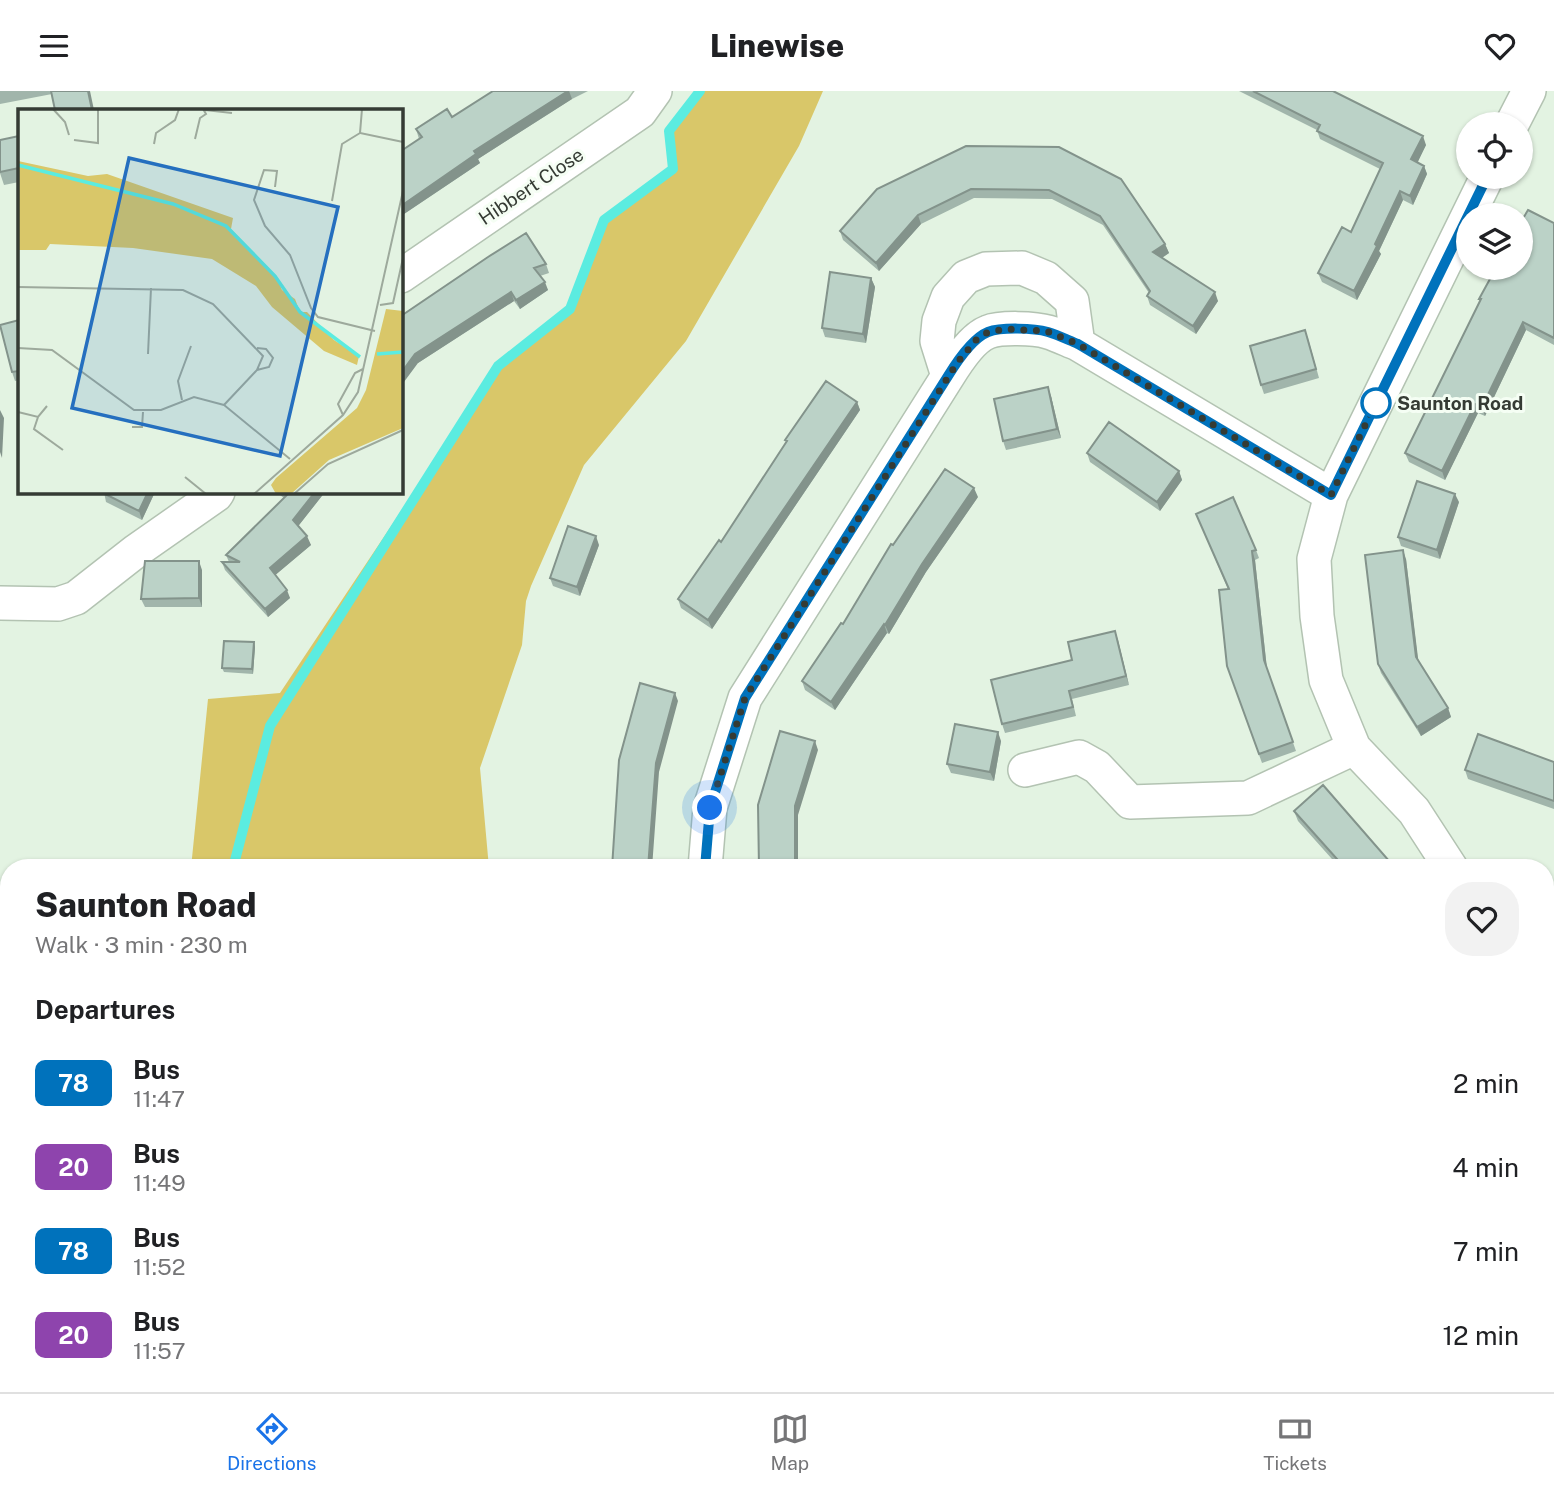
<!DOCTYPE html>
<html lang="en">
<head>
<meta charset="utf-8">
<style>
  body { margin:0; font-family:"Public Sans",sans-serif; background:#f2f2f2; color:#202124; height:100vh; display:flex; flex-direction:column; font-size:26px; white-space:nowrap }
  * { box-sizing:border-box; margin:0 }
  p { font-size:23px; color:#757577 }
  .icon { flex:none; width:38px; height:38px; fill:none; stroke:currentColor; stroke-width:2; stroke-linecap:round; stroke-linejoin:round }
  .map { position:relative; flex:1; overflow:hidden }
  .side { position:absolute; left:0px; top:768px; width:1554px; height:534px; display:flex; flex-direction:column; background:#fff; border-radius:28px 28px 0 0; box-shadow:0 2px 5px #0004 }
  .side>* { flex:none }
  .badge { padding:0 14px; border-radius:10px; font-size:24px; line-height:46px }
  .tools { position:absolute; left:1456px; top:21px; display:grid; gap:14px }
  .tools a { display:grid; place-items:center; width:77px; height:77px; border-radius:50%; background:#fff; box-shadow:0 2px 5px #0004; font-size:35px }
  .you { position:absolute; width:35px; height:35px; margin:-18px; border:5px solid #fff; border-radius:50%; background:#1a73e8; box-shadow:0 0 0 10px #1a73e833 }
  .map>.badge { position:absolute; translate:-50% -50%; box-shadow:0 0 0 4px #fff }
  h2 { padding:0 35px; font-size:26px; line-height:63px }
  .round { display:grid; place-items:center; flex:none; width:74px; height:74px; border-radius:28px; background:#f2f2f2 }
  .overview { display:flex; align-items:center; justify-content:space-between; height:119px; padding:0 35px }
  h1 { font-size:33px; font-weight:800; line-height:52px }
  ul { padding:0; list-style:none }
  li { display:flex; align-items:center; gap:21px; height:84px; padding:0 35px }
  li div { flex:1 }
  li b { display:block; font-size:26px }
  li em { font-style:normal }
  li .badge { min-width:77px; font-weight:700; text-align:center }
  header { display:flex; justify-content:space-between; align-items:center; height:91px; padding:0 35px; background:#fff; font-size:32px; font-weight:800 }
  .tab-bar { display:flex; justify-content:space-around; align-items:center; height:98px; border-top:2px solid #e0e0e0; background:#fff; font-size:19px; color:#757577 }
  .tab-bar a { display:grid; justify-items:center; gap:4px }
  .tab-bar .on { color:#1a73e8 }
  .map>svg:first-child { display:block }
  .green { fill:#d9c769 }
  .lines { fill:none; stroke-linecap:round; stroke-linejoin:round }
  .stream { stroke:#5bece0; stroke-width:10 }
  .minor-casing { stroke:#b3c3b2; stroke-width:36 }
  .minor { stroke:#fff; stroke-width:33 }
  .wall { fill:#a1b5ab }
  .shaded-wall { fill:#83938b }
  .building { fill:#bbd2c7; stroke:#83938b; stroke-width:2 }
  .line-casing { stroke:#fff; stroke-width:16 }
  .line { stroke:#0072bc; stroke-width:10 }
  .walk { stroke:#353b34; stroke-width:7; stroke-dasharray:0 12.6 }
  .stop-dot { fill:#fff; stroke:#0072bc; stroke-width:3.5 }
  .labels { text-anchor:middle; stroke-width:6; stroke-linejoin:round; paint-order:stroke }
  .street-label { font-size:19px; fill:#353b34; stroke:#f5fef4 }
  .stop-label { font-size:19px; font-weight:bold; fill:#353b34; stroke:#f5fef4; text-anchor:start }
  .inset-river { fill:none; stroke:#5bece0; stroke-width:3.5 }
  .inset-road { fill:none; stroke:#9da99c; stroke-width:2 }
  .view { fill:#256fbf; fill-opacity:0.15; stroke:#256fbf; stroke-width:3.5 }
  .inset-edge { fill:none; stroke:#353b34; stroke-width:3.5 }
</style>
</head>
<body>
<header><svg class="icon" aria-label="menu" viewBox="0 0 24 24"><path d="M4 6h16M4 12h16M4 18h16"/></svg>Linewise<svg class="icon" aria-label="heart" viewBox="0 0 24 24"><path d="M12 20l-8-8c-3-5 5-10 8-4 3-6 11-1 8 4z"/></svg></header>
<div class="map">
<svg width="1554" height="1301" viewBox="0 0 1554 1301">
  <rect width="100%" height="100%" fill="#e3f3e2"/>
  <path class="green" d="M697,0H823L799,55L686,250L584,374L531,495L526,510L522,554L480,677L489,777H191L208,608L280,602L499,273L569,220L604,129L673,80L666,41Z
    M136,1293H550L551,1301H135Z"/>
  <g class="lines">
    <path class="stream" d="M233,777L270,635L498,275L570,218L604,129L673,78L669,40L700,0
      M197,1301L198,1293"/>
    <defs>
      <path id="minor" d="M1512,33L1529,0
        M401,185L640,21L655,0
        M948,285L937,250L939,230L948,206L966,186L986,178L1022,177L1046,187L1072,210L1078,253
        M1331,404L1314,468L1317,525L1326,589L1354,657L1414,720L1451,777
        M0,512L58,513L76,507L136,460L216,404L218,401
        M1025,679L1079,666L1097,676L1130,711L1248,707L1354,657
        M705,777L710,717L745,607L948,285C956,272 972,247 988,241C1000,236 1035,237 1048,241C1058,244 1068,249 1078,253L1331,404L1487,86
        M1545,861L1554,859
        M792,1293L793,1301
        M1331,1301L1334,1293"/>
    </defs>
    <use href="#minor" class="minor-casing"/>
    <use href="#minor" class="minor"/>
  </g>
  <path class="wall" d="M0,0H90L52,3L0,13Z
    M493,0H588L572,8L478,68L480,72L401,125V60L419,48L416,38L452,26Z
    M1239,0H1333L1426,54L1417,71L1424,75L1427,83L1413,114L1403,109L1379,160L1381,163L1357,209L1322,191L1318,182L1351,141L1380,78L1320,48L1317,39Z
    M19,45V91L4,94L0,82V49Z
    M966,55L1165,153L1169,162L1162,167L1218,210L1196,243L1150,214L1147,205L1149,202L1103,134L1052,108L974,107L921,133L879,180L843,149L840,140Z
    M1554,132V254L1526,239L1485,325L1478,322L1445,389L1409,371L1405,362L1480,210L1479,208Z
    M546,173L549,182L540,185L548,199L520,218L514,210L418,272L401,225Z
    M871,187L875,196L866,252L825,246L822,237Z
    M19,229V289L15,290L12,281Z
    M1308,247L1319,287L1264,303L1261,294Z
    M1051,305L1061,347L1006,359L1003,350Z
    M857,311L860,319L712,538L681,517L678,508L721,451L786,352L785,349Z
    M1087,362L1179,380L1182,389L1160,420L1090,371Z
    M104,401H155L142,429L106,411Z
    M276,401H325L298,435L311,454L275,484L290,507L268,526L225,479L222,471H229L226,464L284,407Z
    M978,406L926,481L889,543L887,542L835,619L805,599L802,590L843,533L893,454Z
    M1459,411L1440,468L1401,455L1398,446Z
    M1196,423L1256,459L1259,467L1255,469L1267,578L1296,660L1262,672L1227,575L1228,498Z
    M599,454L580,505L553,495L550,487Z
    M1406,468L1418,570L1448,617L1451,626L1421,645L1381,582L1378,573Z
    M202,479V516H145L141,508Z
    M1115,540L1129,594L1072,608L1076,625L1005,642L1002,633L1072,569Z
    M254,551L255,556L253,583L224,581L222,577Z
    M1001,650L994,690L951,682L947,673Z
    M1554,671V718L1468,688L1465,679Z
    M1294,720L1392,777H1340L1298,730Z
    M10,1293H117L118,1301H10Z"/>
  <path class="shaded-wall" d="M88,0H90L94,19H92Z
    M568,0H569L572,8L478,68L480,72L401,125V115L474,60Z
    M1423,45L1426,54L1415,77L1411,68Z
    M1424,75L1427,83L1413,114L1410,105Z
    M1400,100L1403,109L1379,160L1381,163L1357,209L1354,200Z
    M918,124L921,133L879,180L876,172Z
    M1165,153L1169,162L1157,170L1153,161Z
    M871,187L875,196L866,252L863,243Z
    M545,191L548,199L520,218L516,209Z
    M511,201L514,210L418,272L401,295V282L415,263Z
    M1215,201L1218,210L1196,243L1193,235Z
    M1523,231L1526,239L1485,325L1482,316Z
    M1048,296L1051,305L1061,347L1057,338Z
    M857,311L860,319L712,538L708,529Z
    M1475,313L1478,322L1445,389L1442,380Z
    M0,319L4,327L2,367L0,361Z
    M1179,380L1182,389L1160,420L1157,411Z
    M974,397L978,406L926,481L889,543L885,534L922,473Z
    M148,401H155L142,429L139,420Z
    M315,401H325L296,438L293,429Z
    M1455,403L1459,411L1440,468L1437,459Z
    M307,445L311,454L273,486L270,477Z
    M596,445L599,454L580,505L577,496Z
    M1403,459L1406,468L1419,575L1416,566Z
    M1252,460L1255,469L1267,578L1296,660L1264,569Z
    M199,470L202,479V516L199,507Z
    M287,499L290,507L268,526L265,518Z
    M884,533L887,542L835,619L831,611Z
    M1115,540L1118,549L1129,594L1126,585Z
    M254,551L255,556L253,583L252,578Z
    M675,602L678,610L659,681L652,777H648L656,672Z
    M1448,617L1451,626L1421,645L1417,636Z
    M998,641L1001,650L994,690L990,681Z
    M815,650L818,659L798,724V777H795V715Z
    M1554,1037V1048L1545,1055V1044Z
    M1265,1293H1273L1269,1301H1262Z
    M1429,1293H1436L1432,1301H1425Z"/>
  <path class="building" d="M51,0H88L92,19H55Z
    M493,0H568L474,60L476,63L401,115V60L422,46L416,38L447,18L452,26Z
    M1253,0H1333L1423,45L1411,68L1424,75L1410,105L1400,100L1375,153L1377,155L1354,200L1318,182L1342,136L1351,141L1383,72L1317,40L1320,34Z
    M19,45V77L0,81V49Z
    M966,55L1059,56L1121,88L1165,153L1153,161L1215,201L1193,235L1147,205L1150,200L1100,125L1049,99L971,98L918,124L876,172L840,140L877,98Z
    M1528,119L1554,132V247L1523,231L1482,316L1475,313L1442,380L1405,362L1481,208H1479L1496,177H1521V131Z
    M526,142L546,173L534,177L545,191L516,209L511,201L415,263L401,282V225L488,166Z
    M830,181L871,187L863,243L822,237Z
    M19,229V280L12,281L0,234Z
    M1305,239L1316,278L1261,294L1250,255Z
    M826,290L857,311L708,529L678,508L719,449L721,451L787,350L785,349Z
    M1048,296L1057,338L1003,350L994,308Z
    M1109,331L1179,380L1157,411L1087,362Z
    M945,378L974,397L922,473L885,534L884,533L831,611L802,590L841,532L843,533L891,453L893,454Z
    M1417,390L1455,403L1437,459L1398,446Z
    M104,401H148L139,420L103,402Z
    M285,401H315L293,429L307,445L270,477L287,499L265,518L222,471H240L226,464L288,403Z
    M1233,406L1256,459L1252,460L1264,569L1293,651L1259,663L1227,575L1219,499L1229,498L1196,423Z
    M568,435L596,445L577,496L550,487Z
    M1403,459L1416,566L1448,617L1417,636L1378,573L1365,464Z
    M145,470H199V507L141,508Z
    M1115,540L1126,585L1069,600L1073,616L1002,633L991,589L1072,569L1068,551Z
    M224,550L254,551L252,578L222,577Z
    M640,592L675,602L656,672L648,777H612L619,669Z
    M955,633L998,641L990,681L947,673Z
    M780,640L815,650L795,715V777H759L758,714Z
    M1478,643L1554,671V710L1465,679Z
    M1323,694L1390,771L1392,777H1345L1294,720Z
    M1131,770L1133,777H1099Z
    M1554,992V1037L1545,1044V999Z
    M9,1019V1278L0,1151V1020Z
    M10,1293H71L58,1294L59,1301H10Z
    M697,1293H732L734,1301H698Z
    M847,1293H882L883,1301H849Z
    M1227,1293H1265L1262,1301H1223Z
    M1389,1293H1429L1425,1301H1385Z"/>
  <g class="lines">
    <defs>
      <path id="line" d="M705,777L710,717L745,607L948,285C956,272 973,247 988,241C1001,236 1034,237 1048,241C1058,244 1068,249 1078,253L1331,404L1487,86"/>
    </defs>
    <use href="#line" class="line-casing"/>
    <use href="#line" class="line"/>
    <path class="walk" d="M710,717L745,607L957,272L976,249L988,241L1006,238L1046,240L1078,253L1331,404L1379,306L1376,312"/>
  </g>
  <circle class="stop-dot" cx="1376" cy="312" r="14"/>
  <g class="labels">
    <g class="street-label">
      <text transform="translate(531 95) rotate(-34)" y="7">Hibbert Close</text>
    </g>
    <g class="stop-label">
      <text x="1397" y="319">Saunton Road</text>
    </g>
  </g>
  <g transform="translate(18 18)">
    <rect width="385" height="385" fill="#e3f3e2"/>
    <path d="M0,52L70,67L89,65L215,109L213,120L258,167L264,181L277,190L282,203H289L316,231L341,247L339,256L306,242L254,198L238,177L194,150L115,139L32,135L28,141H0ZM368,200L385,202V319L311,351L273,385H258L253,376L258,369L339,299L348,281Z" fill="#d9c769"/>
    <path class="inset-river" d="M0,56L155,95L208,117L257,167L282,203L342,248M359,245L385,243"/>
    <path class="inset-road" d="M35,0L47,13L51,26M344,0L342,24L385,33M187,1L214,4M177,30L182,9L188,5L185,0M56,31L80,34V0M136,35L138,24L157,11L161,0M257,78L259,62L246,61L236,91L247,117L272,146L293,199L300,208L357,222M314,92L324,35L342,24M0,178L165,181L195,195L245,247L239,261L206,296L272,350M362,196L375,194L385,149M0,239L34,241L116,301H143L176,288L206,296M239,239L248,240L255,249L251,258L239,261M130,245L133,179M164,291L160,272L173,237M0,303L20,308L29,297M325,306L320,295L337,264L345,260M20,308L16,320L45,341M114,318H124L125,303M167,368L188,385M236,385L325,306L340,283L385,82M276,385L310,355L385,321"/>
    <path class="view" d="M111,49L320,98L262,347L54,299Z"/>
    <rect width="385" height="385" class="inset-edge"/>
  </g>
</svg>
<div class="tools">
<a><svg class="icon" aria-label="locate" viewBox="0 0 24 24"><circle cx="12" cy="12" r="6"/><path d="M12 2v4M12 18v4M2 12h4M18 12h4"/></svg></a>
<a><svg class="icon" aria-label="layers" viewBox="0 0 24 24"><path d="M12 4l9 5-9 5-9-5zM3 14l9 5 9-5"/></svg></a>
</div>
<div class="you" style="left:710px;top:717px"></div>
<section class="side">
<div class="overview"><div><h1>Saunton Road</h1><p>Walk · 3 min · 230 m</p></div><a class="round"><svg class="icon" aria-label="heart" viewBox="0 0 24 24"><path d="M12 20l-8-8c-3-5 5-10 8-4 3-6 11-1 8 4z"/></svg></a></div>
<h2>Departures</h2>
<ul>
<li><span class="badge" style="background:#0072bc;color:#fff">78</span><div><b>Bus</b><p>11:47</p></div><em>2 min</em></li>
<li><span class="badge" style="background:#8e44ad;color:#fff">20</span><div><b>Bus</b><p>11:49</p></div><em>4 min</em></li>
<li><span class="badge" style="background:#0072bc;color:#fff">78</span><div><b>Bus</b><p>11:52</p></div><em>7 min</em></li>
<li><span class="badge" style="background:#8e44ad;color:#fff">20</span><div><b>Bus</b><p>11:57</p></div><em>12 min</em></li>
</ul>
</section>
</div>
<nav class="tab-bar">
<a class="on"><svg class="icon" aria-label="directions" viewBox="0 0 24 24"><path d="M12 3l9 9-9 9-9-9zM9 14v-3h6M13 9l2 2-2 2"/></svg>Directions</a>
<a><svg class="icon" aria-label="map" viewBox="0 0 24 24"><path d="M3 6l6-2 6 2 6-2v14l-6 2-6-2-6 2zM9 4v14M15 6v14"/></svg>Map</a>
<a><svg class="icon" aria-label="tickets" viewBox="0 0 24 24"><path d="M3 7h18v10H3zM15 7v10"/></svg>Tickets</a>
</nav>
</body>
</html>
